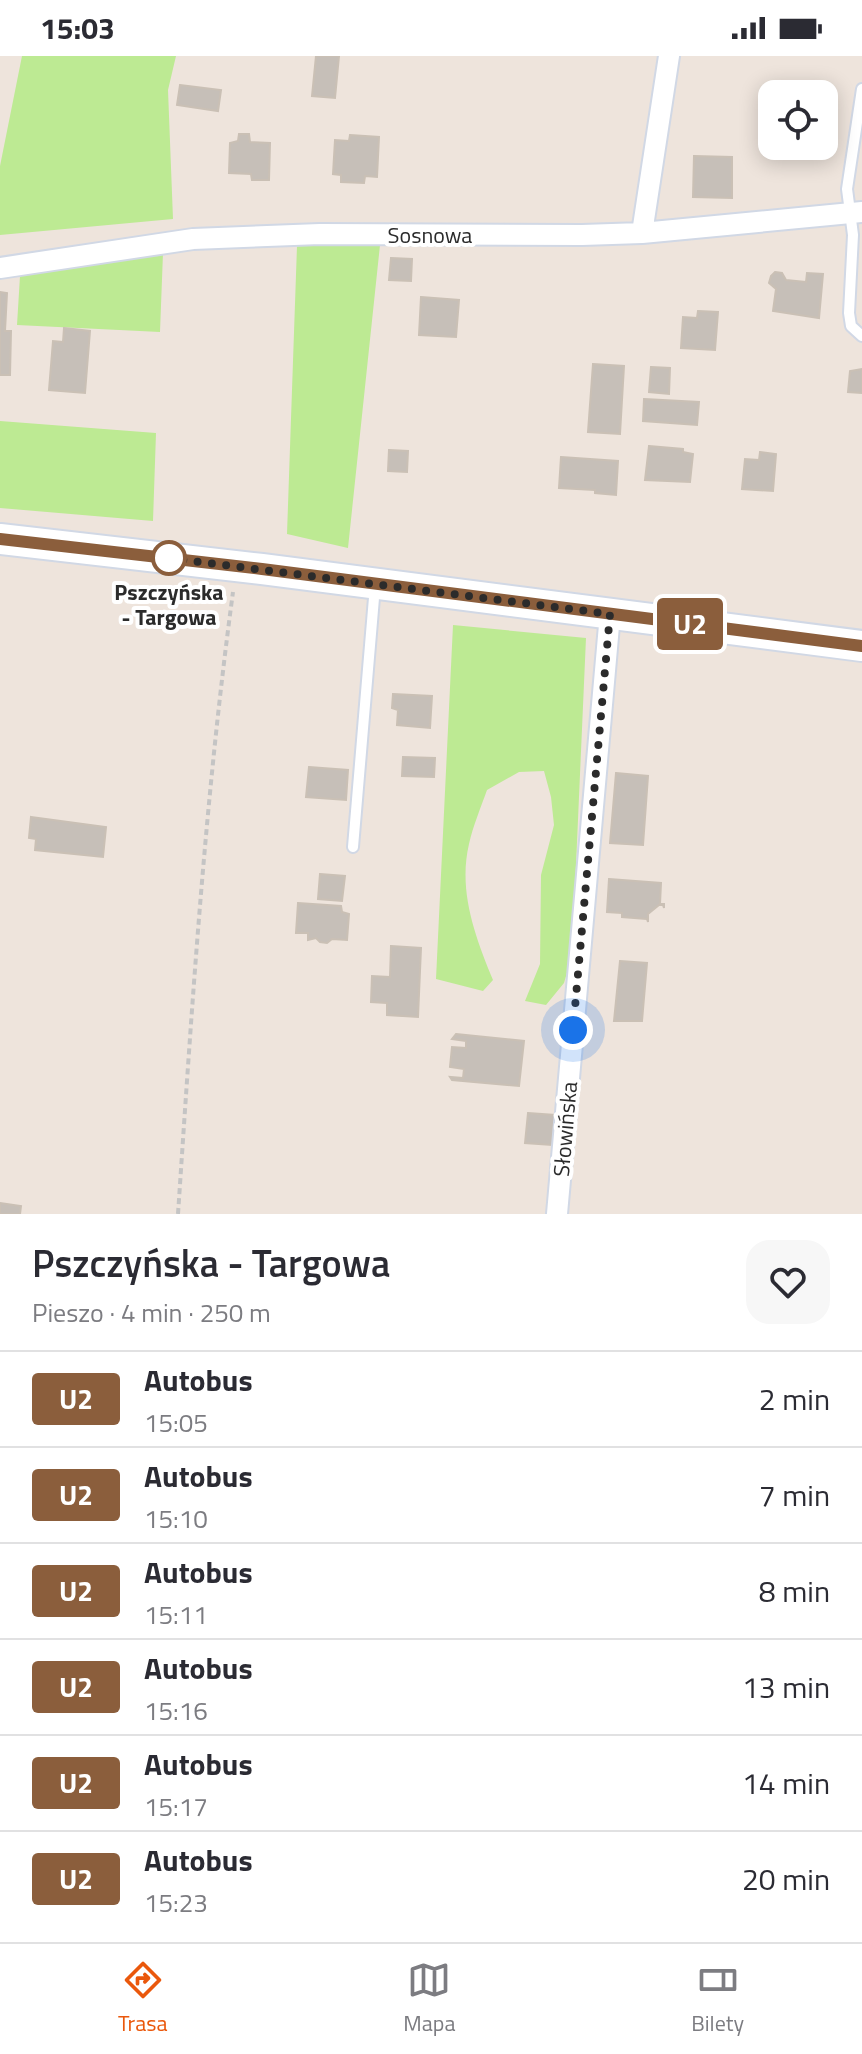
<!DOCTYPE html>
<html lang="pl">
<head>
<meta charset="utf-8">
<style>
  body { margin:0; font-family:"Titillium Web",sans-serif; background:#f7f7f7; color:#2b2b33; height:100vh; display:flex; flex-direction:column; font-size:30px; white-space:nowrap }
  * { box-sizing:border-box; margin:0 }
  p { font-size:26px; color:#7c7c81 }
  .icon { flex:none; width:44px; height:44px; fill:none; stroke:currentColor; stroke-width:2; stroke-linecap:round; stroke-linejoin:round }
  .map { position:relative; height:1158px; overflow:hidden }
  .sheet { display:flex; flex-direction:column; background:#fff; flex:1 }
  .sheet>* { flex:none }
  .badge { padding:0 16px; border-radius:6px; font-size:28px; line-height:52px }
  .tools { position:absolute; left:758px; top:24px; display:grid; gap:16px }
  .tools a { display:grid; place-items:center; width:80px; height:80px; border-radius:16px; background:#fff; box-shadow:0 4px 20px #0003; font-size:40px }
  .you { position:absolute; width:40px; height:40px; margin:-20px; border:6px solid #fff; border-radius:50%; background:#1a73e8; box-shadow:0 0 0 12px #1a73e833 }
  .map>.badge { position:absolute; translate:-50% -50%; box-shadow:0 0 0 4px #fff }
  .round { display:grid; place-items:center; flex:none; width:84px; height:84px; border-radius:24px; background:#f7f7f7 }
  .headline { display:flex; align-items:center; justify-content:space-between; height:136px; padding:0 32px }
  h1 { font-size:38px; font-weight:600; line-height:60px }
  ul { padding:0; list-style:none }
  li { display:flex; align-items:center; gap:24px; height:96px; padding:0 32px; border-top:2px solid #e1e1e2 }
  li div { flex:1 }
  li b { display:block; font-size:30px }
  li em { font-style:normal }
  li .badge { min-width:88px; font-weight:700; text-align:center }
  .status { display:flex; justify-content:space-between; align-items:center; height:56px; padding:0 40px; background:#fff; direction:ltr }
  .status svg { height:22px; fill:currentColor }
  .tabs { display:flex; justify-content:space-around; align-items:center; height:112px; border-top:2px solid #e1e1e2; background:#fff; font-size:22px; color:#7c7c81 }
  .tabs a { display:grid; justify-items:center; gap:4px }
  .tabs .current { color:#ea580c }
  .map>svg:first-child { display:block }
  .green { fill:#bdea93 }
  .building { fill:#c6bfb8; stroke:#cac0b5; stroke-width:2 }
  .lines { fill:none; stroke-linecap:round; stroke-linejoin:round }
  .service-casing { stroke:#d1d8e5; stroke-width:14 }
  .minor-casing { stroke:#d1d8e5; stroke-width:24 }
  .secondary-casing { stroke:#d1d8e5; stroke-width:34 }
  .path { stroke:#c4c4c4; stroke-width:4; stroke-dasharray:6 4; stroke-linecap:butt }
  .service { stroke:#fff; stroke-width:10 }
  .minor { stroke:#fff; stroke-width:20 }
  .secondary { stroke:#fff; stroke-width:30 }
  .line-casing { stroke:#fff; stroke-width:18 }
  .line { stroke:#8b5e3c; stroke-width:12 }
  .walk { stroke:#2b2b2b; stroke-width:8; stroke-dasharray:0 14.4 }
  .stop-dot { fill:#fff; stroke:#8b5e3c; stroke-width:4 }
  .labels { text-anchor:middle; stroke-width:8; stroke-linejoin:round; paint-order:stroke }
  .street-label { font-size:22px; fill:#2b2b2b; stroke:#fff }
  .stop-label { font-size:22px; font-weight:bold; fill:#2b2b2b; stroke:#fff }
</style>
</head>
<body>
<div class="status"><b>15:03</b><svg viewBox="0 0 49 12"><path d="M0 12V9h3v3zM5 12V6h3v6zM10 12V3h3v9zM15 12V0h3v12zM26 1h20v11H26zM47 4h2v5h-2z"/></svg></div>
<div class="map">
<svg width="862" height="1158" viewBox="0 0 862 1158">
  <rect width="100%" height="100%" fill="#eee4dc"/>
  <path class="green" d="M22,0H176L168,34L173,163L0,179V110Z
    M380,189L348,492L287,478L297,190Z
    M163,197L160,276L17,269L20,220Z
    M0,365L156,377L153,465L0,452Z
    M453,569L586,582L572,900L564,927L546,949L525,945L540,908L541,819L554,769L551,741L544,715L519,716L487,734C481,751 473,770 469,788C458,835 475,880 493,924L483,935L436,923Z"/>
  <path class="building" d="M316,0H339L335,42L312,40Z
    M180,29L221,34L218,55L177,49Z
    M239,78H249L250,86L270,87L269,124H252L251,118L229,117L230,87L238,85Z
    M350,79L379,81L377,121L365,120L364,127L341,126V119L333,118L335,84L349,85Z
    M694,100L732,101V142L693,141Z
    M391,202L412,203L411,225L389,224Z
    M775,216L782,217L786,224L806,226L807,217L823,218L819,262L773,255L776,233L769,227L771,220Z
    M0,236L7,237L5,275H11L10,319H0Z
    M421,241L459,244L456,281L419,279Z
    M698,255L718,256L715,294L681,292L683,261L697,262Z
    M64,272L90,275L85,337L49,334L53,285L63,286Z
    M593,308L624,310L620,378L588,376Z
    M651,311L670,312L669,338L649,336Z
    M862,313V337L848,336L850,315Z
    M644,343L699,346L697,369L643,365Z
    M649,390L683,393V396L693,398L690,426L645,424Z
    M389,394L408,395L407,416L388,415Z
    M760,396L776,398L773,435L742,433L745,403L759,404Z
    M561,401L618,405L616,439L595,437V434L559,432Z
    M393,638L432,640L430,672L397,669L398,654L392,652Z
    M403,701L435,702L434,721L402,720Z
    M309,711L348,714L346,744L306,741Z
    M616,717L648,720L643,789L610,787Z
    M31,761L106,771L103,801L35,794L36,783L29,782Z
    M320,818L345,820L342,845L318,843Z
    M609,823L661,827L660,848H664V852L663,849H659L648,858V866L647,863L622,861V857L607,856Z
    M298,847L341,850L342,856L349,858L347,884L332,883L327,887L320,886L316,882L308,884V877H296Z
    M391,890L421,892L418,961L387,959V947L371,946L372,920L390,921Z
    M620,905L647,907L642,965H614Z
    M456,978L524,985L519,1030L452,1024L450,1021L463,1022L464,1013L450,1011L452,991L466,992V985L452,983Z
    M528,1057L555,1059L552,1089L525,1087Z
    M0,1147L21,1150L20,1158H0Z"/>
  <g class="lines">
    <defs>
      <path id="service" d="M862,33L847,133L853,179L849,257L851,270L862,280
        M353,791L375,530"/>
      <path id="minor" d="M642,177L669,0
        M0,212L193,183L320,178L582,179L642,177L862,156
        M557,1158L610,558"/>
      <path id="secondary" d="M0,483L262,513L862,590"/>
    </defs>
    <use href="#service" class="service-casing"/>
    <use href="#minor" class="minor-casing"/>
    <use href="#secondary" class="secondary-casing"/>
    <path class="path" d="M178,1158C192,950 205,743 233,536"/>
    <use href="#service" class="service"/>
    <use href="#minor" class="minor"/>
    <use href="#secondary" class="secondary"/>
  </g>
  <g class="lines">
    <defs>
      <path id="line" d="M0,483L262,513L862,590"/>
    </defs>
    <use href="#line" class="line-casing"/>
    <use href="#line" class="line"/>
    <path class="walk" d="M169,502L610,558L573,974"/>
  </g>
  <circle class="stop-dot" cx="169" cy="502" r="16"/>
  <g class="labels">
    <g class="street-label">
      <text x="430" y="187">Sosnowa</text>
      <text transform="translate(565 1073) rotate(-85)" y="8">Słowińska</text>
    </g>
    <g class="stop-label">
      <text x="169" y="544">Pszczyńska<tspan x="169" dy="25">- Targowa</tspan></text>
    </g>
  </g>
</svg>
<div class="tools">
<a><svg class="icon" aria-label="locate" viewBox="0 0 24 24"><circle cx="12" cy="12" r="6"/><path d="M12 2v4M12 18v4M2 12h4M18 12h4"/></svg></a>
</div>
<div class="you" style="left:573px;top:974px"></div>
<b class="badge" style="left:690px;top:568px;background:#8b5e3c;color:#fff">U2</b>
</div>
<section class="sheet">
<div class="headline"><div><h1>Pszczyńska - Targowa</h1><p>Pieszo · 4 min · 250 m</p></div><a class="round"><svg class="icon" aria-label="heart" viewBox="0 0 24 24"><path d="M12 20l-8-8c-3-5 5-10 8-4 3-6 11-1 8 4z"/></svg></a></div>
<ul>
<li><span class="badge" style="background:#8b5e3c;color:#fff">U2</span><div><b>Autobus</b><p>15:05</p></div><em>2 min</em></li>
<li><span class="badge" style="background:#8b5e3c;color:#fff">U2</span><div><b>Autobus</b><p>15:10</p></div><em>7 min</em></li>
<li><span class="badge" style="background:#8b5e3c;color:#fff">U2</span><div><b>Autobus</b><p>15:11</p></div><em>8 min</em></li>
<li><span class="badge" style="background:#8b5e3c;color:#fff">U2</span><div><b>Autobus</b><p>15:16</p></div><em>13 min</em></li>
<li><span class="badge" style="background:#8b5e3c;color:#fff">U2</span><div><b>Autobus</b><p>15:17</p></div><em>14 min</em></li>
<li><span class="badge" style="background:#8b5e3c;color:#fff">U2</span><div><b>Autobus</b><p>15:23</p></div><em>20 min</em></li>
</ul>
</section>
<nav class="tabs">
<a class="current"><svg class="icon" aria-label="directions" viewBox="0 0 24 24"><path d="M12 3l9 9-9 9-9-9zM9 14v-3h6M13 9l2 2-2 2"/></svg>Trasa</a>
<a><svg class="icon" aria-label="map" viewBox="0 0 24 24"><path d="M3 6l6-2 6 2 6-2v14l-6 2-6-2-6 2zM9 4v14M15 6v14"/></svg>Mapa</a>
<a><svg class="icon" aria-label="tickets" viewBox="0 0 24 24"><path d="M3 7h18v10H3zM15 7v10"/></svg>Bilety</a>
</nav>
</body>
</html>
